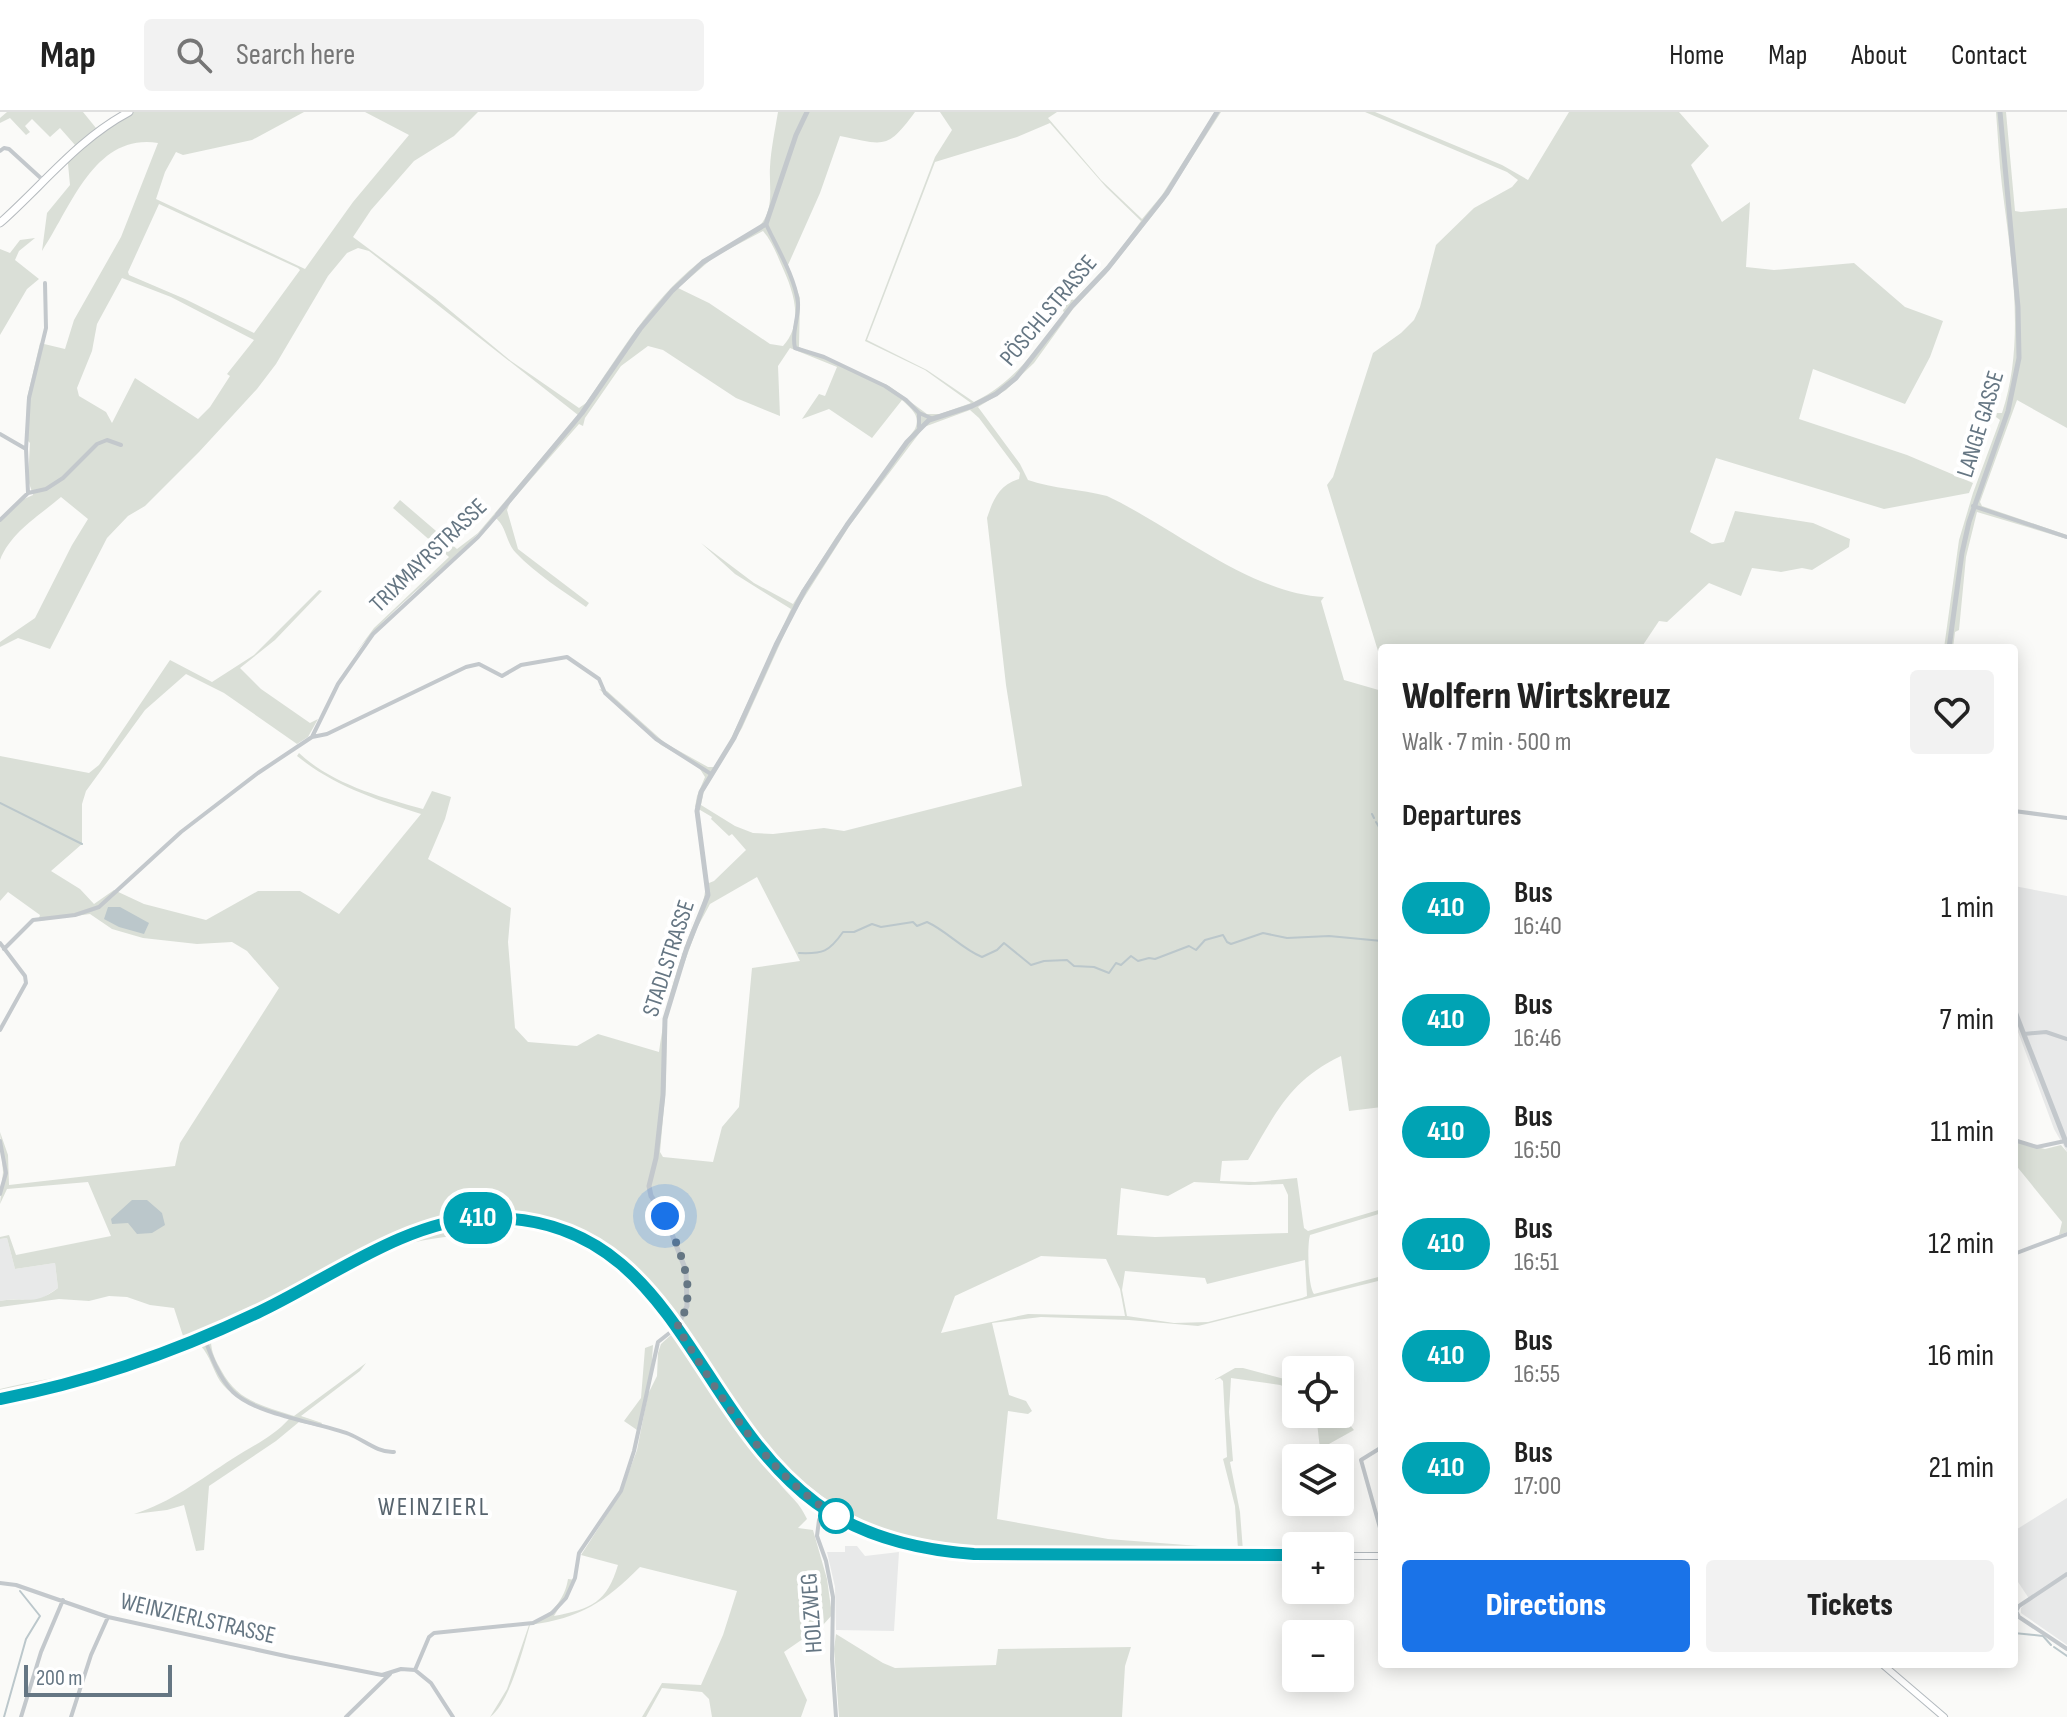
<!DOCTYPE html>
<html lang="en">
<head>
<meta charset="utf-8">
<style>
  body { margin:0; font-family:"Sofia Sans Condensed",sans-serif; background:#f2f2f2; color:#222; height:100vh; display:flex; flex-direction:column; font-size:30px; white-space:nowrap }
  * { box-sizing:border-box; margin:0 }
  p { font-size:26px; color:#767676 }
  .icon { flex:none; width:44px; height:44px; fill:none; stroke:currentColor; stroke-width:2; stroke-linecap:round; stroke-linejoin:round }
  .map { position:relative; flex:1; overflow:hidden }
  .details { position:absolute; left:1378px; top:532px; width:640px; height:1024px; display:flex; flex-direction:column; background:#fff; border-radius:8px; box-shadow:0 4px 20px #0003 }
  .details>* { flex:none }
  .badge { padding:0 16px; border-radius:26px; font-size:28px; line-height:52px }
  .buttons { position:absolute; left:1282px; top:1244px; display:grid; gap:16px }
  .buttons a { display:grid; place-items:center; width:72px; height:72px; border-radius:8px; background:#fff; box-shadow:0 4px 20px #0003; font-size:40px }
  .scale { position:absolute; left:24px; bottom:20px; width:148px; box-sizing:border-box; padding-left:8px; border:4px solid #657683; border-top:0; font-size:22px; line-height:28px; white-space:nowrap; color:#657683; -webkit-text-stroke:6px #fff; paint-order:stroke }
  .you { position:absolute; width:40px; height:40px; margin:-20px; border:6px solid #fff; border-radius:50%; background:#1a73e8; box-shadow:0 0 0 12px #1a73e833 }
  .map>.badge { position:absolute; translate:-50% -50%; box-shadow:0 0 0 4px #fff }
  h2 { padding:0 24px; font-size:30px; line-height:72px }
  .round { display:grid; place-items:center; flex:none; width:84px; height:84px; border-radius:8px; background:#f2f2f2 }
  .headline { display:flex; align-items:center; justify-content:space-between; height:136px; padding:0 24px }
  h1 { font-size:38px; font-weight:800; line-height:60px }
  .primary-button { display:flex; gap:16px; margin-top:auto; padding:16px 24px }
  .primary-button a { flex:1; height:92px; border-radius:8px; background:#1a73e8; color:#fff; font-size:32px; font-weight:800; line-height:92px; text-align:center }
  .primary-button a+a { background:#f2f2f2; color:#222 }
  ul { padding:0; list-style:none }
  li { display:flex; align-items:center; gap:24px; height:112px; padding:0 24px }
  li div { flex:1 }
  li b { display:block; font-size:30px }
  li em { font-style:normal }
  li .badge { min-width:88px; font-weight:700; text-align:center }
  header { display:flex; align-items:center; gap:48px; box-sizing:border-box; height:112px; padding:0 40px; background:#fff; border-bottom:2px solid #e0e0e0 }
  header strong { font-size:38px }
  nav { display:flex; gap:44px; margin-inline-start:auto; font-size:28px }
  .search { width:560px; height:72px; background:#f2f2f2; display:flex; align-items:center; gap:20px; box-sizing:border-box; padding:0 28px; border-radius:8px; color:#767676; font-size:30px }
  .map>svg:first-child { display:block }
  .built { fill:#e8e9e9 }
  .green { fill:#dadfd7; fill-rule:evenodd }
  .water { fill:#bbc7cb }
  .lines { fill:none; stroke-linecap:round; stroke-linejoin:round }
  .stream { stroke:#bbc7cb; stroke-width:2 }
  .secondary-casing { stroke:#b3babf; stroke-width:8 }
  .primary-casing { stroke:#b5babe; stroke-width:9 }
  .minor { stroke:#c3c8cc; stroke-width:4 }
  .tertiary { stroke:#c3c8cc; stroke-width:5 }
  .secondary { stroke:#fff; stroke-width:6 }
  .primary { stroke:#fff; stroke-width:7 }
  .line-casing { stroke:#fff; stroke-width:18 }
  .line { stroke:#00a3b4; stroke-width:12 }
  .walk { stroke:#657683; stroke-width:8; stroke-dasharray:0 14.4 }
  .stop-dot { fill:#fff; stroke:#00a3b4; stroke-width:4 }
  .labels { text-anchor:middle; stroke-width:8; stroke-linejoin:round; paint-order:stroke }
  .street-label { font-size:24px; fill:#657683; stroke:#fff }
  .neighbourhood-label { font-size:26px; letter-spacing:2px; fill:#57646e; stroke:#fff }
</style>
</head>
<body>
<header>
<strong>Map</strong>
<div class="search"><svg class="icon" aria-label="search" viewBox="0 0 24 24"><circle cx="10" cy="10" r="6"/><path d="M15 15l6 6"/></svg>Search here</div>
<nav><a>Home</a><a>Map</a><a>About</a><a>Contact</a></nav>
</header>
<div class="map">
<svg width="2067" height="1605" viewBox="0 0 2067 1605">
  <rect width="100%" height="100%" fill="#fafaf8"/>
  <path class="built" d="M2014,774L2067,784V1040L2054,1017L2014,909Z
    M7,1126L15,1157L55,1151L58,1176L38,1189L13,1187L0,1189V1127Z
    M2067,1386V1533L2021,1501V1496L2030,1488L2014,1464V1419Z
    M845,1434H857L865,1444L899,1440L894,1519L836,1518L835,1475L827,1440H845Z"/>
  <path class="green" d="M7,0H83L96,16L121,0H304L252,28L183,43L176,40L165,60L156,87L305,157L353,90L409,23L365,0H478L454,24L414,49L371,98L353,125L435,186L511,249L579,296L586,291C619,243 650,190 697,152C717,136 756,128 766,104C773,89 769,70 770,55C771,37 775,18 778,0H915C887,38 885,33 840,24L820,81L788,153L800,186L799,235L889,274L927,302H940L971,291L925,258L865,229L935,45L952,18L940,0H1057L1048,6L1101,68L1142,107L1162,83L1215,0H1221L1164,89L1106,162L1073,197L1034,251L1006,278L978,295L1020,352L1028,368C1054,377 1080,377 1107,384C1173,415 1251,482 1324,485L1321,489L1344,568L1382,579V995L1349,999L1341,944C1289,969 1276,1001 1248,1048L1222,1049L1220,1069L1255,1070L1297,1066L1304,1116L1308,1119L1382,1097V1101L1310,1123C1307,1134 1308,1174 1314,1182L1382,1164V1168L1198,1214L1129,1208L1041,1205L992,1211L1009,1283L1026,1289L1032,1299L1028,1302L1008,1299L997,1407L1108,1427L1238,1437L1235,1394L1223,1347L1227,1345L1223,1269L1220,1266L1214,1268L1235,1256H1243L1296,1270V1279L1280,1273L1231,1266L1229,1300L1233,1349L1230,1350L1240,1400L1243,1439L997,1438L925,1429L890,1421L863,1411L823,1385L792,1361L741,1302L686,1216L670,1215C646,1173 587,1119 536,1116C517,1114 495,1120 475,1122C446,1125 419,1126 392,1138C330,1166 274,1203 211,1229C211,1240 216,1249 221,1258C238,1290 262,1293 294,1304L366,1251L360,1259L301,1304L322,1311L320,1315L299,1310L276,1329L209,1374L204,1438L196,1439L184,1393L167,1398L134,1402C170,1391 201,1367 232,1347C252,1334 273,1325 289,1307C264,1297 236,1291 220,1269C213,1258 210,1244 201,1234L117,1263L0,1292V1277C62,1262 127,1258 184,1227L174,1196L150,1193L127,1185L109,1184L89,1189L59,1187L0,1195V1189C27,1184 33,1195 58,1176L55,1151L15,1157L7,1126L0,1127V1125L9,1123L16,1143L111,1124L88,1070L7,1077L0,1092L3,1060L0,1020L8,1043L9,1073L175,1054L180,1031L279,876L247,839L232,830L197,832L143,826L112,817L90,802L38,809L40,803L8,780L0,789V644L89,661L99,653L170,548L212,570L254,543L319,478L322,479L275,528L240,556L261,577L310,611L318,607L308,625L297,632L224,581L186,562L145,598L86,679L82,692V732L51,759L80,777L94,792L114,778L144,792L206,808L258,779H300L339,802L421,702C377,688 334,674 297,644L299,641C332,672 380,685 423,697L432,679L451,685L445,707L428,747L511,796L508,830L515,916L528,930L577,934L598,922L659,940C664,902 673,868 686,832C693,810 708,791 705,767L709,771L714,769L746,738L732,722L729,724L711,707L712,705L695,695L697,684L705,665L698,654L661,633L599,577L607,579L665,631L708,655H714L727,635L791,497L735,462L701,431L754,471L793,492L836,425L915,317C921,303 911,297 902,288L872,326L829,297L802,307L819,282L825,284L837,255L790,236L778,254L780,304L736,286L663,238L648,234L621,254L585,306L583,314L579,312L510,391L507,398L518,437L589,491L586,495C563,479 536,462 516,441C505,430 507,413 494,405C451,454 394,491 354,543L374,516L449,445L393,396L400,388L457,437L478,421L578,303L369,139L358,136L347,141L328,164L276,252L257,277L199,340L145,394L128,404L107,426L50,537L18,526L0,535V530L35,506L72,433L88,407L61,385C39,404 11,420 0,448V410L24,387L33,383L28,368L30,331L26,327L27,286L40,231L65,237L74,208L121,125L158,31C94,21 71,96 42,139L47,101L70,73L68,52L62,45L75,33L60,16L50,25L32,7L25,14L30,20L26,23L10,6L0,11V6ZM1050,11L1106,75L1141,109L1111,150L1074,188L1055,181L1050,189L1061,192L1064,201C1036,237 1016,269 974,290L927,258L867,228L935,50L1017,25ZM159,92L298,156L300,158L254,221L185,187L129,163L128,160ZM763,119C771,128 776,140 781,152C793,178 805,210 783,234L770,232L709,191L678,176L714,145ZM122,166L171,185L254,228L227,262L230,264L210,295L198,307L135,266L112,311L106,300L79,284L77,276L92,239L97,212ZM970,298L979,306L1020,361L1019,367C999,373 993,388 987,406L1006,573L1022,674L844,719L824,716L773,722L753,721L735,714L701,693L704,679L742,616L793,503L850,413L924,315ZM757,765L800,849L752,856L739,995L722,1015L713,1050L663,1045L660,1040L666,973L667,905L680,863L697,816L710,792ZM1194,1070L1249,1073L1283,1072L1288,1083V1121L1155,1125L1117,1123L1121,1076L1168,1084ZM1041,1144L1106,1147L1120,1177L1125,1204L1028,1202L941,1221L955,1184ZM1305,1148L1307,1184L1302,1186L1208,1210L1174,1211L1127,1204L1122,1178L1125,1159L1205,1166L1207,1172Z
    M1365,0H1375L1502,53L1528,68L1569,0H1679L1709,34L1691,53L1722,110L1750,90L1746,155L1774,158L1854,151L1905,195L1943,209L1930,245L1905,292L1813,257L1799,307L1907,343L1973,371L1969,381L1884,397L1716,346L1690,420L1712,432L1724,430L1735,399L1813,411L1850,427L1849,435L1812,458L1802,456L1781,460L1752,456L1741,484L1709,471L1667,510L1659,509L1641,536H1382V552L1327,373L1333,365L1373,241L1401,221L1414,208L1420,195L1436,133L1474,96L1512,75L1518,68L1507,60Z
    M1996,0H2006L2015,99L2021,100L2067,96V316L2017,288L1980,390L1982,394L2067,423V427L1977,400L1966,445L1959,518L1955,520L1953,536H1944L1959,428L1973,381L2000,308L1996,305L1997,301H2002C2026,229 2011,147 2002,74C1999,49 1998,25 1996,0Z
    M35,126L19,139L15,148L39,167L27,177L0,223V137L10,141L20,128Z
    M2014,1029L2045,1037L2061,1033L2067,1040V1120L2059,1123L2062,1110L2014,1051Z
    M672,1222C683,1227 702,1265 710,1278C731,1309 756,1338 777,1368C789,1385 797,1386 807,1407L798,1416L813,1418L827,1467L832,1503L823,1513L784,1540L807,1588L801,1605H712L709,1587L702,1580L662,1576L646,1605H642L662,1571L701,1573L723,1523L737,1479L640,1455C605,1490 581,1506 530,1513C523,1537 510,1590 490,1605L507,1577L530,1510C551,1505 565,1487 568,1467L576,1468L554,1504C592,1497 607,1490 618,1453L581,1443L621,1381L637,1338L648,1282L657,1264L658,1241L661,1232Z
    M653,1233L651,1264L637,1318L624,1309L641,1286L645,1236Z
    M1340,1297L1343,1305L1354,1318L1320,1337L1316,1302H1340Z
    M836,1522L883,1551L895,1556L996,1553L998,1537L1131,1535L1125,1554L1122,1605H839L834,1537Z"/>
  <path class="water" d="M108,795H120L149,811L144,822L119,815L104,807Z
    M132,1088H147L162,1101L165,1113L152,1121L137,1122L128,1111L112,1112L111,1107Z"/>
  <g class="lines">
    <path class="stream" d="M0,691L82,732
      M1372,702L1374,706
      M1376,710L1382,720
      M799,841C823,842 829,840 843,820H854L872,812L881,815L913,810L917,814L927,810C947,819 962,837 982,845L997,838L1004,831L1031,853L1044,849L1067,848L1074,854L1094,855L1109,861L1116,851L1121,853L1131,844L1138,849L1149,846L1155,847L1189,834L1196,838L1205,828L1223,823L1227,830L1231,832L1263,821L1287,826L1329,824L1382,829
      M2014,1521L2043,1524L2051,1533
      M2054,1535L2067,1544
      M4,1605L26,1527L40,1504L20,1479"/>
    <defs>
      <path id="secondary" d="M0,1287C90,1270 175,1240 257,1201C326,1169 406,1108 483,1106C675,1101 689,1297 816,1391C862,1425 917,1438 974,1442L1296,1443
        M1340,1444H1382
        M1882,1552L1944,1605"/>
      <path id="primary" d="M0,111C43,73 78,27 129,0"/>
    </defs>
    <use href="#secondary" class="secondary-casing"/>
    <use href="#primary" class="primary-casing"/>
    <path class="minor" d="M0,39L4,36L9,37L44,69
      M766,112C777,136 795,165 798,191C799,206 791,221 795,236L824,245L885,274L906,288L919,301L931,306
      M919,301V315
      M0,322L26,337L28,381
      M26,337L29,286L46,216L45,171
      M1973,394L2067,425
      M0,408L28,381L46,377L63,366L97,332L107,328L121,333
      M312,625L327,622L466,555L479,552L502,564L521,553L567,545L599,567L605,581L656,627L711,662
      M2014,699L2067,706
      M0,831L25,864L26,871L0,918
      M4,837L33,808L75,803L99,795L181,720L258,661L312,625L338,572L373,522L478,425L498,402
      M2024,922L2046,920L2067,927
      M2014,1028L2037,1035L2065,1029
      M0,1029L6,1061L0,1082
      M2014,1142L2067,1122
      M204,1225C211,1244 219,1266 233,1280C257,1303 317,1310 349,1322C364,1328 378,1341 394,1340
      M1382,1335L1361,1348L1382,1423
      M824,1397L819,1408L817,1424L826,1449L833,1485L832,1547L836,1605
      M2067,1462L2019,1494L2016,1499L2019,1505L2067,1537
      M0,1471L16,1473L108,1505L290,1545L382,1563L401,1557L415,1558L431,1571L453,1605
      M415,1558L429,1525L434,1521L533,1511L552,1501L566,1486L575,1466L579,1441L621,1379L634,1339L658,1230L677,1215
      M21,1605L41,1540L63,1488
      M71,1605L91,1543L108,1505
      M346,1605L390,1562"/>
    <path class="tertiary" d="M498,402L582,301L640,217L672,179L703,150L766,112L796,23L807,0
      M1949,536L1962,441L1969,410L2008,299L2019,246L2018,195L2000,0
      M2014,897L2067,1033
      M677,1215L687,1194L686,1159L665,1104L651,1084L649,1074L656,1046L663,983L665,907L686,838L708,783L697,699L701,680L734,626L776,533L804,479L847,413L907,330L929,308L972,294L996,282L1016,266L1072,194L1108,156L1167,81L1217,0"/>
    <use href="#secondary" class="secondary"/>
    <use href="#primary" class="primary"/>
  </g>
  <g class="lines">
    <defs>
      <path id="line" d="M0,1287C90,1270 175,1240 257,1201C326,1169 406,1108 483,1106C675,1101 689,1297 816,1391C862,1425 918,1438 974,1442L1296,1443"/>
    </defs>
    <use href="#line" class="line-casing"/>
    <use href="#line" class="line"/>
    <path class="walk" d="M665,1104C679,1138 701,1180 677,1215C721,1285 765,1361 836,1404"/>
  </g>
  <circle class="stop-dot" cx="836" cy="1404" r="16"/>
  <g class="labels">
    <g class="street-label">
      <text transform="translate(1048 198) rotate(-50)" y="8">PÖSCHLSTRASSE</text>
      <text transform="translate(1980 312) rotate(-73)" y="8">LANGE GASSE</text>
      <text transform="translate(428 443) rotate(-44)" y="8">TRIXMAYRSTRASSE</text>
      <text transform="translate(668 846) rotate(-72)" y="8">STADLSTRASSE</text>
      <text transform="translate(811 1501) rotate(-94)" y="8">HOLZWEG</text>
      <text transform="translate(198 1506) rotate(13)" y="8">WEINZIERLSTRASSE</text>
    </g>
    <g class="neighbourhood-label">
      <text x="434" y="1403">WEINZIERL</text>
    </g>
  </g>
</svg>
<div class="buttons">
<a><svg class="icon" aria-label="locate" viewBox="0 0 24 24"><circle cx="12" cy="12" r="6"/><path d="M12 2v4M12 18v4M2 12h4M18 12h4"/></svg></a>
<a><svg class="icon" aria-label="layers" viewBox="0 0 24 24"><path d="M12 4l9 5-9 5-9-5zM3 14l9 5 9-5"/></svg></a>
<a>+</a>
<a>−</a>
</div>
<div class="scale">200 m</div>
<div class="you" style="left:665px;top:1104px"></div>
<b class="badge" style="left:478px;top:1106px;background:#00a3b4;color:#fff">410</b>
<section class="details">
<div class="headline"><div><h1>Wolfern Wirtskreuz</h1><p>Walk · 7 min · 500 m</p></div><a class="round"><svg class="icon" aria-label="heart" viewBox="0 0 24 24"><path d="M12 20l-8-8c-3-5 5-10 8-4 3-6 11-1 8 4z"/></svg></a></div>
<h2>Departures</h2>
<ul>
<li><span class="badge" style="background:#00a3b4;color:#fff">410</span><div><b>Bus</b><p>16:40</p></div><em>1 min</em></li>
<li><span class="badge" style="background:#00a3b4;color:#fff">410</span><div><b>Bus</b><p>16:46</p></div><em>7 min</em></li>
<li><span class="badge" style="background:#00a3b4;color:#fff">410</span><div><b>Bus</b><p>16:50</p></div><em>11 min</em></li>
<li><span class="badge" style="background:#00a3b4;color:#fff">410</span><div><b>Bus</b><p>16:51</p></div><em>12 min</em></li>
<li><span class="badge" style="background:#00a3b4;color:#fff">410</span><div><b>Bus</b><p>16:55</p></div><em>16 min</em></li>
<li><span class="badge" style="background:#00a3b4;color:#fff">410</span><div><b>Bus</b><p>17:00</p></div><em>21 min</em></li>
</ul>
<div class="primary-button"><a>Directions</a><a>Tickets</a></div>
</section>
</div>
</body>
</html>
